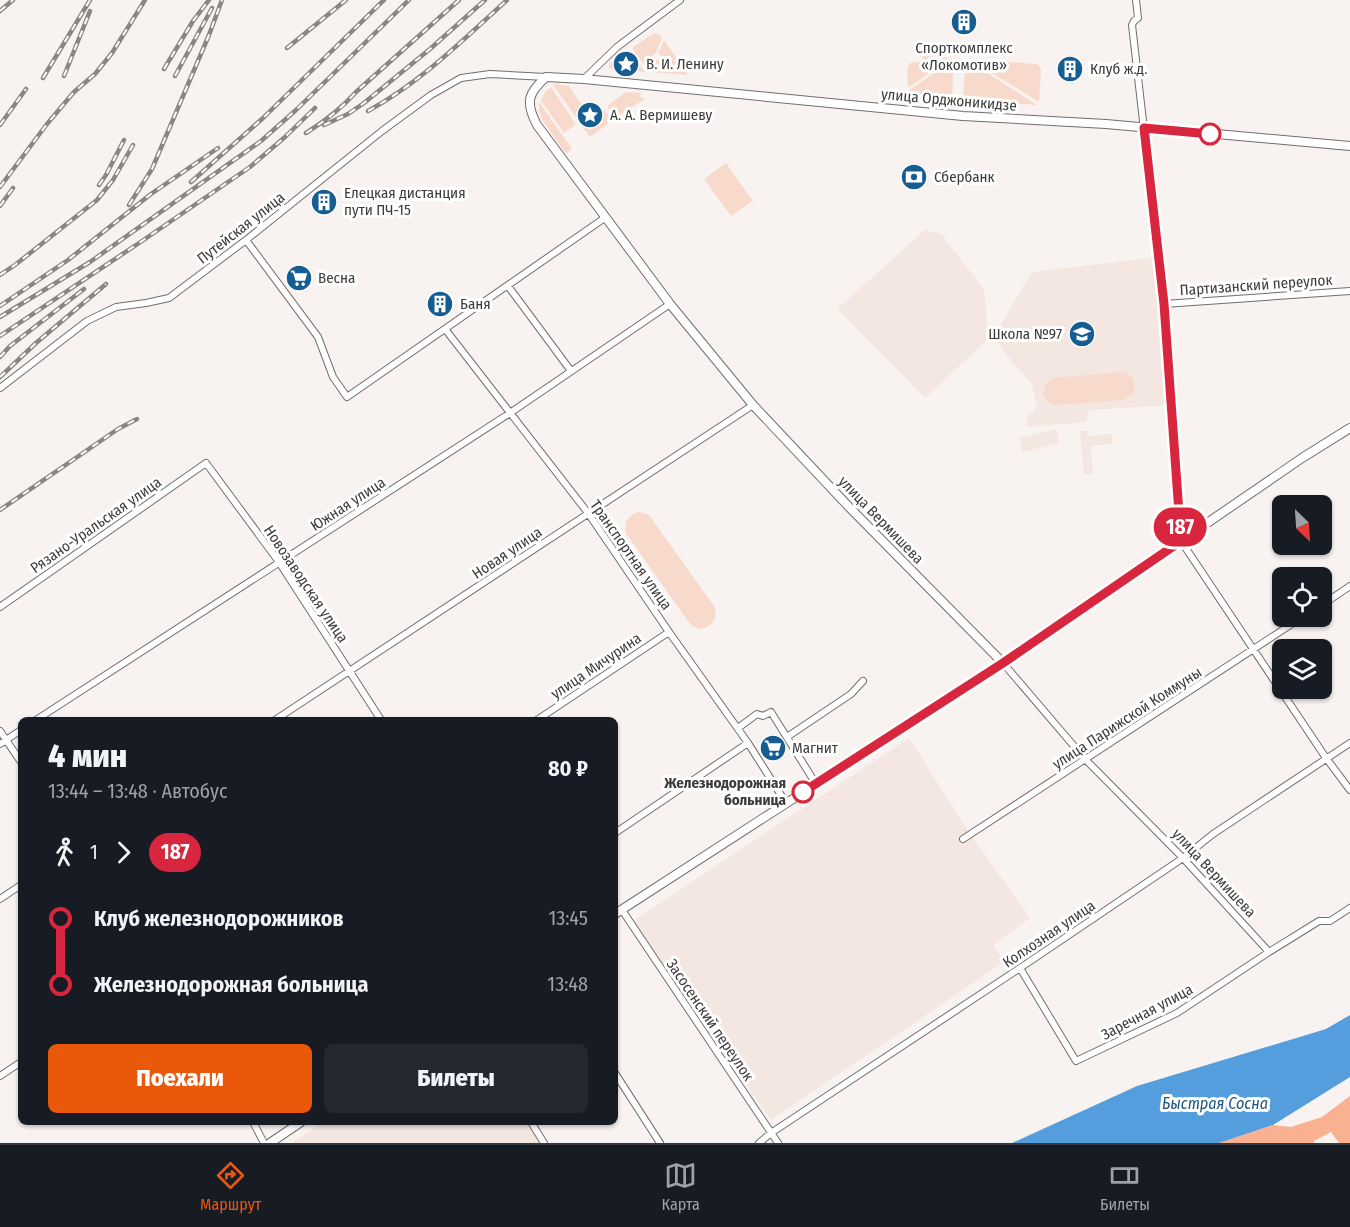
<!DOCTYPE html>
<html lang="ru">
<head>
<meta charset="utf-8">
<style>
  body { margin:0; font-family:"Fira Sans Condensed",sans-serif; background:#242831; color:#f1f3f6; height:100vh; display:flex; flex-direction:column; font-size:22px; white-space:nowrap }
  * { box-sizing:border-box; margin:0 }
  p { font-size:20px; color:#9ea1a6 }
  .icon { flex:none; width:33px; height:33px; fill:none; stroke:currentColor; stroke-width:2; stroke-linecap:round; stroke-linejoin:round }
  .map { position:relative; flex:1; overflow:hidden }
  .side { position:absolute; left:18px; top:717px; width:600px; height:408px; display:flex; flex-direction:column; background:#171b24; border-radius:9px; box-shadow:0 2px 4px #0004 }
  .side>* { flex:none }
  .badge { padding:0 12px; border-radius:20px; font-size:21px; line-height:39px }
  .needle { width:39px; rotate:155deg }
  .fabs { position:absolute; left:1272px; top:495px; display:grid; gap:12px }
  .fabs a { display:grid; place-items:center; width:60px; height:60px; border-radius:9px; background:#171b24; box-shadow:0 2px 4px #0004; font-size:30px }
  .map>.badge { position:absolute; translate:-50% -50%; box-shadow:0 0 0 3px #fff }
  .legs { display:flex; align-items:center; gap:9px; height:66px; padding:0 30px; font-size:20px }
  .legs p { margin-inline-start:auto }
  .summary { display:flex; align-items:center; justify-content:space-between; height:102px; padding:0 30px }
  h1 { font-size:33px; font-weight:800; line-height:45px }
  .button { display:flex; gap:12px; margin-top:auto; padding:12px 30px }
  .button a { flex:1; height:69px; border-radius:9px; background:#ea580c; color:#fff; font-size:24px; font-weight:800; line-height:69px; text-align:center }
  .button a+a { background:#242831; color:#f1f3f6 }
  ul { padding:0 30px; list-style:none }
  li { display:flex; align-items:center; gap:21px; height:66px; font-size:22px }
  li i { display:grid; place-items:center; width:9px; height:100%; margin:0 8px; background:currentColor }
  li i::after { content:''; width:15px; height:15px; margin:-8px; border:4px solid; border-radius:50%; background:#171b24 }
  li p { margin-inline-start:auto }
  li:first-child i { background:linear-gradient(#0000 50%,currentColor 0) }
  li:last-child i { background:linear-gradient(currentColor 50%,#0000 0) }
  .tab-bar { display:flex; justify-content:space-around; align-items:center; height:84px; border-top:2px solid #363941; background:#171b24; font-size:16px; color:#9ea1a6 }
  .tab-bar a { display:grid; justify-items:center; gap:3px }
  .tab-bar .active { color:#ea580c }
  .map>svg:first-child { display:block }
  .built { fill:#f4e6e0 }
  .green { fill:#f8dacc }
  .forest { fill:#f9b191 }
  .water { fill:#549edd }
  .lines { fill:none; stroke-linecap:round; stroke-linejoin:round }
  .street-casing { stroke:#736e6c; stroke-width:8 }
  .secondary-casing { stroke:#736e6c; stroke-width:10 }
  .street { stroke:#fff; stroke-width:6 }
  .secondary { stroke:#fff; stroke-width:8 }
  .rail-casing { stroke:#8a8684; stroke-width:4.5 }
  .rail { stroke:#fff; stroke-width:2; stroke-dasharray:7; stroke-linecap:butt }
  .line-1-casing { stroke:#fff; stroke-width:14 }
  .line-1 { stroke:#d7263d; stroke-width:9 }
  .stop-1-dot { fill:#fff; stroke:#d7263d; stroke-width:3 }
  .labels { text-anchor:middle; stroke-width:6; stroke-linejoin:round; paint-order:stroke }
  .poi-label { font-size:15px; fill:#3d3a39; stroke:#fff; text-anchor:start }
  .street-label { font-size:15px; fill:#3d3a39; stroke:#fff }
  .stop-label { font-size:15px; font-weight:bold; fill:#3d3a39; stroke:#fff; text-anchor:end }
  .water-label { font-size:16px; font-style:italic; fill:#205580; stroke:#fff }
</style>
</head>
<body>
<div class="map">
<svg width="1350" height="1143" viewBox="0 0 1350 1143">
  <rect width="100%" height="100%" fill="#f8f3f0"/>
  <path class="built" d="M925,230L941,234L984,289L989,338L925,398L837,309Z
    M1159,257L1172,405L1090,410L1087,415V422L1027,427L1026,419L1037,407L1032,384L1013,363L996,340L999,328L1032,272Z
    M1056,429L1059,443L1023,452L1019,438Z
    M1080,431H1087L1088,436L1112,434L1113,444L1091,446L1093,473L1084,474Z
    M909,738L970,834L1030,918L993,945L1004,962L771,1120L633,921Z
    M323,1122H529L543,1143H292Z"/>
  <path class="green" d="M654,33L658,34L662,38L656,53L652,56L654,59L649,71L632,48Z
    M664,40L687,73V75L652,72L656,60L659,59L661,56L658,53Z
    M628,50L645,72L611,69L609,67L610,63Z
    M923,56L951,58L908,88L907,70L910,63L922,61Z
    M954,59L952,100L910,98L908,95V91Z
    M966,59L1037,105L963,100Z
    M969,59L1036,64L1039,66L1041,70L1039,102Z
    M555,84L569,86L585,109L583,112V118L578,120L553,85Z
    M551,87L575,123V125L564,133L541,101L545,92Z
    M626,92L641,93L640,97L645,99L615,118L608,108V105Z
    M539,102L572,149L566,154L544,123L539,112Z
    M602,110H605L612,121L590,137L582,126V124L586,122L592,123L599,118L598,113Z
    M726,163L753,201L731,216L704,179Z
    M1123,372L1132,377L1135,386L1132,395L1123,400L1055,405L1048,402L1043,393L1046,384L1053,378Z
    M638,512L644,513L649,515L714,606C719,618 712,628 699,629L690,624L625,532L626,521L633,514Z"/>
  <path class="forest" d="M1350,1096V1143H1339L1331,1132L1314,1141V1143H1219L1273,1125L1291,1127L1322,1117Z"/>
  <path class="water" d="M1350,1015V1077L1273,1125L1219,1143H1012L1137,1086L1326,1029Z"/>
  <g class="lines">
    <defs>
      <path id="street" d="M1136,0L1138,18L1134,21L1132,25L1164,304L1181,541L1326,758L1350,790
        M584,79L617,47L680,0
        M246,240L318,337L333,377L347,397L606,217
        M508,286L571,371
        M1164,304L1350,291
        M445,329L588,513L669,632L748,743L786,803
        M0,388L87,321L116,307L146,303L169,298L246,240L382,131L431,95L461,78L490,74L546,77
        M1322,605L1350,586
        M0,607L206,463L279,562L381,720
        M1003,663L1085,759L1183,858L1269,952
        M36,720L510,413L670,304
        M275,720L753,405
        M537,720L669,632
        M738,728L757,714L763,716L771,712L816,784
        M0,731L21,762
        M787,737L851,694L863,681
        M0,744L21,730
        M615,833L748,743
        M963,839L1304,616
        M0,899L21,885
        M622,910L778,1143
        M1020,968L1076,1061L1177,1013L1269,952L1319,921H1330L1350,908
        M615,1073L660,1143
        M0,1076L21,1062
        M253,1122L264,1143
        M531,1122L544,1143
        M759,1143L771,1133L1020,968L1183,858L1213,834L1350,743"/>
      <path id="secondary" d="M1003,663L849,507L753,405L670,304L537,125C525,102 528,93 546,77L584,79L963,116L1106,124L1350,146
        M615,914L1003,663L1302,458L1350,428
        M270,1143L301,1122"/>
    </defs>
    <use href="#street" class="street-casing"/>
    <use href="#secondary" class="secondary-casing"/>
    <use href="#street" class="street"/>
    <use href="#secondary" class="secondary"/>
    <defs>
      <path id="rail" d="M0,11L13,0
        M287,48L346,0
        M164,69L193,21L209,0
        M64,76L90,11
        M175,76L212,8
        M43,78L90,0
        M368,111C421,82 463,40 507,0
        M0,125L26,89
        M324,125L348,114L364,103L430,49L485,0
        M306,133C325,121 341,109 356,92L459,0
        M191,182L262,119L384,0
        M99,185L106,175L124,140
        M0,187L47,124L74,92L95,74L112,53L145,0
        M129,205L152,169L209,35L222,0
        M0,206L13,188
        M0,275L15,265L97,200L113,180L133,145
        M0,306L68,260L151,194L218,148
        M0,317L90,262L261,141L296,110L409,0
        M0,336L142,241L250,167L285,137L315,108
        M0,357L10,346L84,289
        M0,377L36,343L106,284
        M0,510L118,429L137,419"/>
    </defs>
    <use href="#rail" class="rail-casing"/>
    <use href="#rail" class="rail"/>
  </g>
  <g class="lines">
    <defs>
      <path id="line-1" d="M803,792L1003,663L1181,541L1164,304L1144,128L1210,134"/>
    </defs>
    <use href="#line-1" class="line-1-casing"/>
    <use href="#line-1" class="line-1"/>
  </g>
  <defs>
    <symbol id="building-disc" viewBox="-11 -11 22 22"><circle r="9.5" fill="#165d92" stroke="#fff"/><path d="M-4-6H4V6H1V3H-1V6H-4ZM-2.5-4.3h1.7v1.8h-1.7ZM.8-4.3h1.7v1.8H.8ZM-2.5-1h1.7V.8h-1.7ZM.8-1h1.7V.8H.8Z" fill="#fff"/></symbol>
    <symbol id="sight-disc" viewBox="-11 -11 22 22"><circle r="9.5" fill="#165d92" stroke="#fff"/><path d="M0-6L1.8-2.2L6-1.7L2.9 1.2L3.7 5.4L0 3.3L-3.7 5.4L-2.9 1.2L-6-1.7L-1.8-2.2Z" fill="#fff"/></symbol>
    <symbol id="bank-disc" viewBox="-11 -11 22 22"><circle r="9.5" fill="#165d92" stroke="#fff"/><path d="M-6-4H6V4H-6ZM0-2.3a2.3 2.3 0 1 0 0 4.6a2.3 2.3 0 1 0 0-4.6Z" fill="#fff"/></symbol>
    <symbol id="supermarket-disc" viewBox="-11 -11 22 22"><circle r="9.5" fill="#165d92" stroke="#fff"/><path d="M-6-5.5h2.5l.6 2H6L4.5 2H-2.5L-4.4-4H-6ZM-1.5 3.2a1.3 1.3 0 1 0 .1 0ZM3 3.2a1.3 1.3 0 1 0 .1 0Z" fill="#fff"/></symbol>
    <symbol id="school-disc" viewBox="-11 -11 22 22"><circle r="9.5" fill="#165d92" stroke="#fff"/><path d="M0-5L7-2L0 1L-7-2ZM-4 1L0 2.5L4 1V4Q0 6-4 4Z" fill="#fff"/></symbol>
  </defs>
  <g fill-rule="evenodd">
    <use href="#building-disc" x="949" y="7" width="30" height="30"/>
    <use href="#sight-disc" x="611" y="49" width="30" height="30"/>
    <use href="#building-disc" x="1055" y="54" width="30" height="30"/>
    <use href="#sight-disc" x="575" y="100" width="30" height="30"/>
    <use href="#bank-disc" x="899" y="162" width="30" height="30"/>
    <use href="#building-disc" x="309" y="187" width="30" height="30"/>
    <use href="#supermarket-disc" x="284" y="263" width="30" height="30"/>
    <use href="#building-disc" x="425" y="289" width="30" height="30"/>
    <use href="#school-disc" x="1067" y="319" width="30" height="30"/>
    <use href="#supermarket-disc" x="758" y="733" width="30" height="30"/>
  </g>
  <g class="stop-1-dot">
    <circle cx="1210" cy="134" r="10"/>
    <circle cx="803" cy="792" r="10"/>
  </g>
  <g class="labels">
    <g class="poi-label">
      <text x="964" y="53" text-anchor="middle">Спорткомплекс<tspan x="964" dy="17">«Локомотив»</tspan></text>
      <text x="646" y="69">В. И. Ленину</text>
      <text x="1090" y="74">Клуб ж.д.</text>
      <text x="610" y="120">А. А. Вермишеву</text>
      <text x="934" y="182">Сбербанк</text>
      <text x="344" y="198">Елецкая дистанция<tspan x="344" dy="17">пути ПЧ-15</tspan></text>
      <text x="318" y="283">Весна</text>
      <text x="460" y="309">Баня</text>
      <text x="1062" y="339" text-anchor="end">Школа №97</text>
      <text x="792" y="753">Магнит</text>
    </g>
    <g class="street-label">
      <text transform="translate(949 100) rotate(5)" y="5">улица Орджоникидзе</text>
      <text transform="translate(241 228) rotate(-38)" y="5">Путейская улица</text>
      <text transform="translate(1256 285) rotate(-4)" y="5">Партизанский переулок</text>
      <text transform="translate(348 504) rotate(-33)" y="5">Южная улица</text>
      <text transform="translate(881 520) rotate(46)" y="5">улица Вермишева</text>
      <text transform="translate(96 525) rotate(-35)" y="5">Рязано-Уральская улица</text>
      <text transform="translate(507 553) rotate(-34)" y="5">Новая улица</text>
      <text transform="translate(631 555) rotate(55)" y="5">Транспортная улица</text>
      <text transform="translate(306 584) rotate(56)" y="5">Новозаводская улица</text>
      <text transform="translate(596 666) rotate(-34)" y="5">улица Мичурина</text>
      <text transform="translate(1127 718) rotate(-33)" y="5">улица Парижской Коммуны</text>
      <text transform="translate(1214 873) rotate(47)" y="5">улица Вермишева</text>
      <text transform="translate(1049 934) rotate(-34)" y="5">Колхозная улица</text>
      <text transform="translate(1147 1012) rotate(-28)" y="5">Заречная улица</text>
      <text transform="translate(710 1020) rotate(56)" y="5">Засосенский переулок</text>
    </g>
    <g class="stop-label">
      <text x="786" y="788">Железнодорожная<tspan x="786" dy="17">больница</tspan></text>
    </g>
    <g class="water-label">
      <text x="1215" y="1109">Быстрая Сосна</text>
    </g>
  </g>
</svg>
<div class="fabs">
<a><svg class="needle" viewBox="-14 -14 28 28"><path d="M0-13l5 13h-10z" fill="#e53935"/><path d="M0 13l5-13h-10z" fill="#9ea1a6"/></svg></a>
<a><svg class="icon" aria-label="locate" viewBox="0 0 24 24"><circle cx="12" cy="12" r="6"/><path d="M12 2v4M12 18v4M2 12h4M18 12h4"/></svg></a>
<a><svg class="icon" aria-label="layers" viewBox="0 0 24 24"><path d="M12 4l9 5-9 5-9-5zM3 14l9 5 9-5"/></svg></a>
</div>
<b class="badge" style="left:1180px;top:527px;background:#d7263d;color:#fff">187</b>
<section class="side">
<div class="summary"><div><h1>4 мин</h1><p>13:44 – 13:48 · Автобус</p></div><b>80 ₽</b></div>
<div class="legs"><svg class="icon" aria-label="walk" viewBox="0 0 24 24"><circle cx="13" cy="4" r="2"/><path d="M13 8l-2 6 4 7M11 14l-3 7M7 12l3-4h3l4 4"/></svg>1<svg class="icon" aria-label="forward" viewBox="0 0 24 24"><path d="M9 5l7 7-7 7"/></svg><b class="badge" style="background:#d7263d;color:#fff">187</b></div>
<ul>
<li><i style="color:#d7263d"></i><b>Клуб железнодорожников</b><p>13:45</p></li>
<li><i style="color:#d7263d"></i><b>Железнодорожная больница</b><p>13:48</p></li>
</ul>
<div class="button"><a>Поехали</a><a>Билеты</a></div>
</section>
</div>
<nav class="tab-bar">
<a class="active"><svg class="icon" aria-label="directions" viewBox="0 0 24 24"><path d="M12 3l9 9-9 9-9-9zM9 14v-3h6M13 9l2 2-2 2"/></svg>Маршрут</a>
<a><svg class="icon" aria-label="map" viewBox="0 0 24 24"><path d="M3 6l6-2 6 2 6-2v14l-6 2-6-2-6 2zM9 4v14M15 6v14"/></svg>Карта</a>
<a><svg class="icon" aria-label="tickets" viewBox="0 0 24 24"><path d="M3 7h18v10H3zM15 7v10"/></svg>Билеты</a>
</nav>
</body>
</html>
